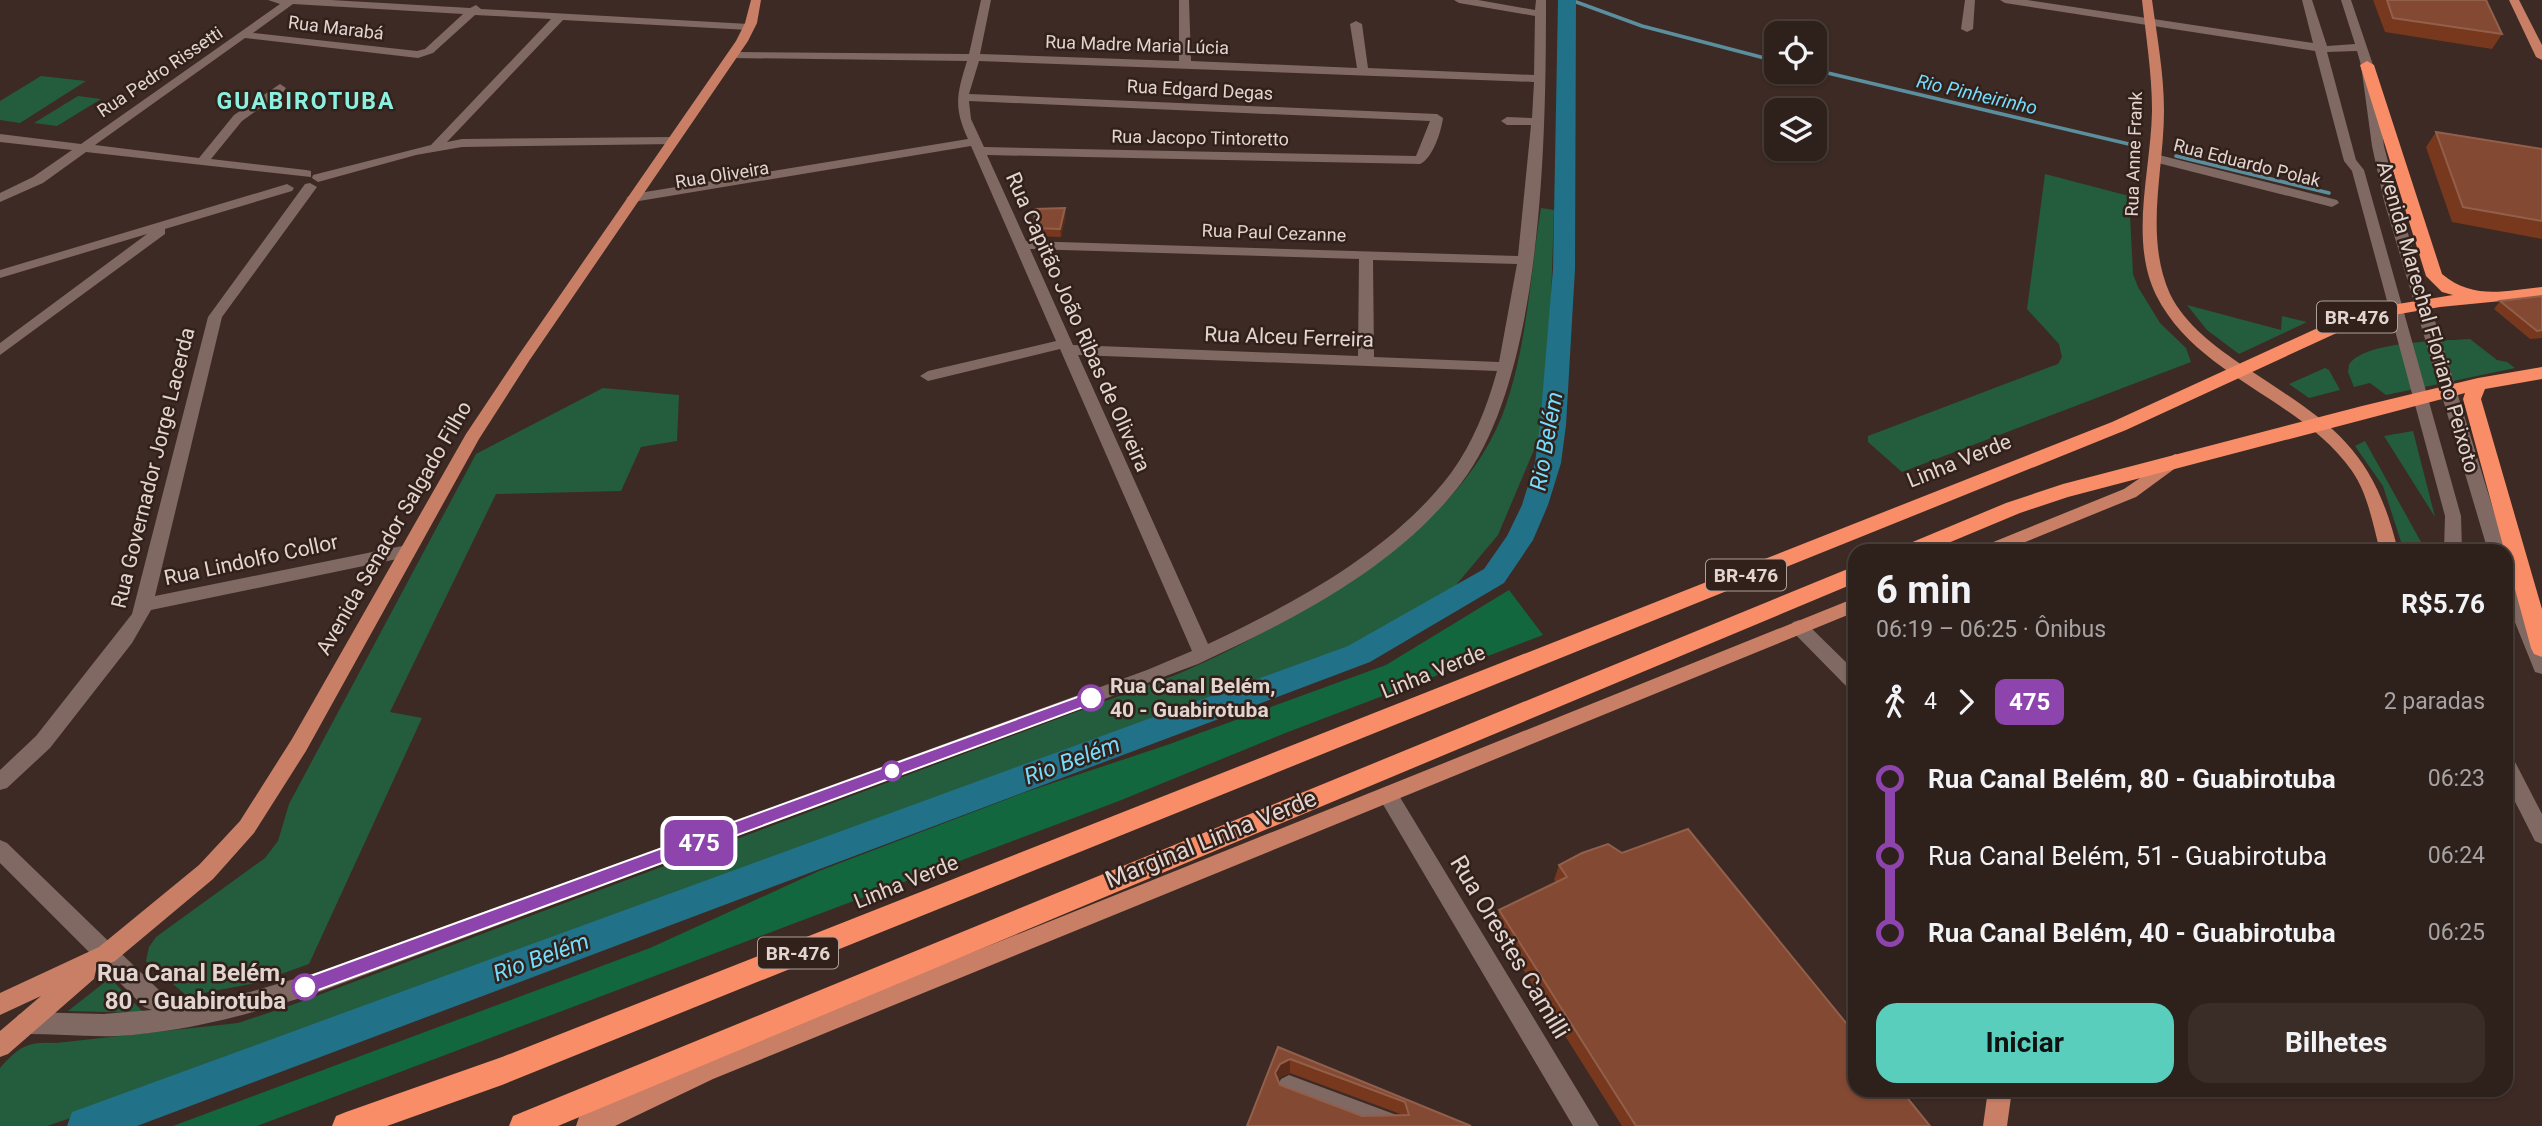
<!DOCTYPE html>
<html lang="pt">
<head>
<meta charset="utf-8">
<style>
  body { margin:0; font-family:Roboto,sans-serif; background:#3a2d28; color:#f1f3f6; height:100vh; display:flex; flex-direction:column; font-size:26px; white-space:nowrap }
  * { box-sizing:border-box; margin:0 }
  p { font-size:23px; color:#a7a3a3 }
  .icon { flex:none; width:38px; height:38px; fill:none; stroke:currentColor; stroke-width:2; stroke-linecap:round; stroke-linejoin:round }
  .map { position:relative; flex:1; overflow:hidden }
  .drawer { position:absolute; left:1848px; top:544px; width:665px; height:553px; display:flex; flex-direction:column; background:#2e201b; border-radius:21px; box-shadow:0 2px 5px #0004,0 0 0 2px #493e3a }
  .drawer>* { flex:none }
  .badge { padding:0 14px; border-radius:10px; font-size:24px; line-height:46px }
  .buttons { position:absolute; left:1764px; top:21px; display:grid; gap:14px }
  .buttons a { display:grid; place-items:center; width:63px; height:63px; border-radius:14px; background:#2e201b; box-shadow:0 2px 5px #0004,0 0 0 2px #493e3a; font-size:35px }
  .map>.badge { position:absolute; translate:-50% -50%; box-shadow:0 0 0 4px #fff }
  .legs { display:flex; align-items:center; gap:10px; height:77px; padding:0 28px; font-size:23px }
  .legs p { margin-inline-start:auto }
  .head { display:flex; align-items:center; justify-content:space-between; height:119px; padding:0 28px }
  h1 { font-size:38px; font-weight:700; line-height:52px }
  .button { display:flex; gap:14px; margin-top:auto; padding:14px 28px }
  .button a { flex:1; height:80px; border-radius:21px; background:#5acebd; color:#111; font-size:28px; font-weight:700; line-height:80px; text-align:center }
  .button a+a { background:#3a2d28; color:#f1f3f6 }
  ul { padding:0 28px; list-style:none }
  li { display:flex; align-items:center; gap:24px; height:77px; font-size:26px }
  li i { display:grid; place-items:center; width:10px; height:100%; margin:0 9px; background:currentColor }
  li i::after { content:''; width:18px; height:18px; margin:-9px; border:5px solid; border-radius:50%; background:#2e201b }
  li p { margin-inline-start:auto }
  li:first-child i { background:linear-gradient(#0000 50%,currentColor 0) }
  li:last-child i { background:linear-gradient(currentColor 50%,#0000 0) }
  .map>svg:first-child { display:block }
  .green { fill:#235d3d }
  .forest { fill:#12673e }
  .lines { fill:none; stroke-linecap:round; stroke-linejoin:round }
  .stream { stroke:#5b8f9e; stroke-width:3.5 }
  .river { fill:#217188; fill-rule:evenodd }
  .minor { fill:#7f6962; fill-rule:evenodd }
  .major { fill:#c87f65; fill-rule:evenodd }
  .highway { fill:#f98d67; fill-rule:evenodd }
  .wall { fill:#77381e; fill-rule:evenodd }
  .shaded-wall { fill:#5b2b19 }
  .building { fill:#834932; stroke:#925f4b; stroke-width:2; fill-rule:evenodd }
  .line-1 { fill:#8e44ad; stroke:#fff; stroke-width:2 }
  .stop-1-dot { fill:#fff; stroke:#8e44ad; stroke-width:3.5 }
  .labels { text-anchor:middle; stroke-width:5; stroke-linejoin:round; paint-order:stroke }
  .far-street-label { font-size:18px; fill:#e2d5d1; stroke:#32201a }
  .far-water-label { font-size:19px; font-style:italic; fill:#74dcfc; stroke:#32201a }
  .shield { fill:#32201a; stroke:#ad9f9a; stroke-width:2 }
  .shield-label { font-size:19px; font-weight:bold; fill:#e2d5d1 }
  .street-label { font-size:21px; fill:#e2d5d1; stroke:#32201a }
  .stop-label { font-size:21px; font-weight:bold; fill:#e2d5d1; stroke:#32201a; text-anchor:start }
  .far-district-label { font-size:23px; font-weight:bold; letter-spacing:2px; fill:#8bf2e1; stroke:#32201a }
  .water-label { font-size:23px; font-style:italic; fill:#74dcfc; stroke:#32201a }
  .near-street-label { font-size:24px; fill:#e2d5d1; stroke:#32201a }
  .near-stop-label { font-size:24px; font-weight:bold; fill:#e2d5d1; stroke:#32201a; text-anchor:end }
</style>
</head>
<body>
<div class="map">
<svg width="2542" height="1126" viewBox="0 0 2542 1126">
  <rect width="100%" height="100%" fill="#3d2a24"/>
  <path class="green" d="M41,76L86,81L20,123L0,120V101Z
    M78,96L101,99L57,126L34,123Z
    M2045,174L2129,196L2133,274L2138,287L2160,323L2186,348L2191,362L1902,472L1868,442V436L2047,368L2058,364L2062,357L2059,344L2027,309Z
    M1541,208L1554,210L1547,419L1498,535L1451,591L1355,648L288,1044L47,1126H0V1068C20,1046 27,1042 56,1043L238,1023L292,1005L1178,674C1232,651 1282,623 1331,591C1402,545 1469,497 1502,416C1527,351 1530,276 1541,208Z
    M2187,305L2281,330L2282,316L2307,322L2239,354L2207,330Z
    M2470,339L2497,360L2507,362L2515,368L2386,395L2370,383L2354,387L2348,372L2349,365C2363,341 2442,341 2470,339Z
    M2325,368L2329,370L2340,390L2309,398L2289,384Z
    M603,388L679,395L677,441L641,447L621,491L496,494L390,712L422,718L309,964L256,983L187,996L146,961L149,947L156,937L265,858L278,841L289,804L476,454Z
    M2413,431L2435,517L2384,436Z
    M2365,441L2426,551H2404L2383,486L2355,446Z
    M110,978L144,1013L68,1011Z"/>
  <path class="forest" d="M1509,590L1543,635L1288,732L1119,801L257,1126H173L650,948L819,871L1023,793L1167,745L1386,665Z"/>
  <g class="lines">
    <path class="stream" d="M1571,0L1642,26L1776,61
      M1815,70L2133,145
      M2176,156L2329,193"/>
    <path class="river" d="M1558,0H1576L1575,269L1566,425L1561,463L1548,505L1533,540L1504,583L1370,662L137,1126H67L72,1112L86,1107L1348,646L1484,569L1507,536L1522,505L1535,463L1540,425L1553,269Z"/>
    <path class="minor" d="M268,0H331L470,8L476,5L481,9L749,24L755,27L749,30L563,20L447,142L462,139L672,137L678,141L676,144L462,147L416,155L318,182L312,178L313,175L431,145L551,19L475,15L433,53L418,58L245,38L95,145L199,158L234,115L280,84L286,88L284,91L242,121L211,159L306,170L311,171V177L86,152L43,183L0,202V193L33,177L72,150L0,142V134L81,144L280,4ZM293,4L463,14L425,49L417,51L253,33Z
      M981,0H991L980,54L1179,61V0H1189L1191,61L1357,68L1350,24L1356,21L1362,24L1368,68L1534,75L1535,16L1459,3L1454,0H1478L1535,10L1536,0H1546C1546,134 1544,373 1462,482C1398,567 1293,620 1198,664L322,991C256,1013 187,1032 117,1036C87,1037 56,1034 26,1034L18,1031L15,1023L18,1015L26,1012L103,1014L152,1010L144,1007L0,863V840L7,843L160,991L188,1005L250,992L322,971L1147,670L1192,651L1060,349L928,381L920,376L928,371L1056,341L971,146L633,202L626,198L633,194L968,139C953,106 957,94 967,61L733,58L727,55L733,52L969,54ZM979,61L1534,82L1532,118L1507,117L1501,121L1507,125H1531L1518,256L1026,241L987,155L1420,164C1433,158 1441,132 1443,118L1437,114L969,94ZM969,101L1430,121L1416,156L984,147L971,119ZM1030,249L1359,259L1358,356L1073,345ZM1373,260L1517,264L1499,362L1374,357ZM1078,355L1497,371C1487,407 1473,443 1451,473C1392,551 1295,603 1208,644Z
      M1965,0H1975L1973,29L1967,32L1961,29Z
      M2000,0H2027L2313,43L2302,0H2312L2327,46L2355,44L2341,0H2351L2373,65L2384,146L2398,201L2506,551H2488L2384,201L2372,146L2361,65L2357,51L2327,52L2356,160L2364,170L2461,516L2462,551H2444L2445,516L2352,171L2344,161L2315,51L2005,3Z
      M2155,154L2337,200L2339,203L2332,207L2150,161V155Z
      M310,183L317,187L222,317L155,596L407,545L413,547L416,551L413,555L407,557L151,610L132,643L50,748L7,788L0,790V770L36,736L132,614L208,317L305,184Z
      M287,184L294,188L292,191L165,229V234L0,355V343L147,234L0,278V270Z
      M2506,571L2512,573L2515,578L2542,644V674L2535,672L2533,667L2506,600Z
      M1799,620L1805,622L1855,671V690L1848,688L1793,632L1790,627L1793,622Z
      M2506,756L2513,758L2542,814V844L2535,841L2506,784Z
      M1388,786L1395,789L1599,1126H1573L1381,801L1378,795L1381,789Z
      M1289,1075L1402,1117L1405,1126H1361L1281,1095L1277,1087L1281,1079Z"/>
    <path class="major" d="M751,0H761L757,23L748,41L529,361L479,439L306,751L254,833L213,879L115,961L96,970L94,979L8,1054L0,1057V1031L41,996L0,1015V993L99,947L199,865L240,821L292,739L466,434L518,356L736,41L745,23Z
      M2142,0H2152C2157,37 2164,73 2164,111C2164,171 2144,236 2170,294C2185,325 2217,348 2245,367C2330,423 2373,446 2398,551H2380C2373,525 2368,494 2352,471C2301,398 2197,377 2156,295C2129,239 2151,171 2152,111C2152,74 2146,37 2142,0Z
      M2509,0H2519L2542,45V60L2536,57Z
      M2175,454L2181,456L2183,460L2181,464L2136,497L2003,551H1978L1981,547L2124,489Z
      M1855,598V612L713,1079L615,1126H576L579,1117L697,1063Z
      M1988,1090H2012L2007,1126H1983Z"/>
    <path class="highway" d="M2367,61L2374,65L2442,274C2473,300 2504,291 2542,287V297L2440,307L2365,320L2126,430L502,1085L387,1126H332L336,1116L346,1112L502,1057L2112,422L2355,311L2453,295L2442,292L2426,276L2360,65Z
      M2542,367V379L2485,389L2481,399L2542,609V657L2534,654L2531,648L2463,399L2465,393L2068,497L2020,513L1929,551H1900L1903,546L2006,503L2063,484L2362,406L2478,378Z
      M1855,566V583L558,1126H509L513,1116Z"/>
  </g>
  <path class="wall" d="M2373,0H2486L2502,34L2492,49L2385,32Z
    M2436,132L2542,149V239L2452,222L2426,147Z
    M1066,216L1061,237L1035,236L1034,228Z
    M2542,296V338L2530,339L2494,309L2500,301Z
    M1559,865L1930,1126H1622L1495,925L1499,910L1556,882L1554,880Z
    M1278,1047L1471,1126H1247ZM1290,1073L1403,1115L1362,1116L1280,1085L1278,1080L1280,1077Z"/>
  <path class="shaded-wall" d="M1065,208L1066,216L1061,237L1060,229Z
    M1290,1059V1073L1280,1077L1275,1086V1073L1280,1064Z"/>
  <path class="building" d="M2387,0H2486L2502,34L2393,18Z
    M2436,132L2542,149V221L2463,207Z
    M1065,208L1060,229L1034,228L1035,209Z
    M2542,296V330L2537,331L2500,301Z
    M1688,829L1855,1034V1090H1901L1930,1126H1636L1499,910L1567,877L1559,865L1582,853L1608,844L1622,853Z
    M1278,1047L1471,1126H1247ZM1290,1059L1405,1102L1409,1115L1362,1116L1280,1085L1275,1073L1280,1064Z"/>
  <path class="line-1" d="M1091,692L1099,698L1097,702L305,995L299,992L297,987L299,981L305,978Z"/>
  <g class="stop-1-dot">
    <circle cx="1091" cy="698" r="12"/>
    <circle cx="892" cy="771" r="9"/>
    <circle cx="305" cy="987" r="12"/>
  </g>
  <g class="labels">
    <g class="far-street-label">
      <text transform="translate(336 28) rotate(7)" y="6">Rua Marabá</text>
      <text transform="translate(1137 45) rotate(2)" y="6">Rua Madre Maria Lúcia</text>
      <text transform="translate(160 72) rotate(-34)" y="6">Rua Pedro Rissetti</text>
      <text transform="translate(1200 90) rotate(3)" y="6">Rua Edgard Degas</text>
      <text transform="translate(1200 138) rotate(1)" y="6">Rua Jacopo Tintoretto</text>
      <text transform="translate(2134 154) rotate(-88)" y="6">Rua Anne Frank</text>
      <text transform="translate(2247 163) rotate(14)" y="6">Rua Eduardo Polak</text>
      <text transform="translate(722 175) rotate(-9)" y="6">Rua Oliveira</text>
      <text transform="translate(1274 233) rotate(2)" y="6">Rua Paul Cezanne</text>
    </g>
    <g class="far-water-label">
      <text transform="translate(1977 94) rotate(13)" y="7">Rio Pinheirinho</text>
    </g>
    <g class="shield">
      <rect x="2317" y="301.5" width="80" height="31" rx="5"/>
      <rect x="1706" y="559.5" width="80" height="31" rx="5"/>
      <rect x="758" y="937.5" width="80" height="31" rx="5"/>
    </g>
    <g class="shield-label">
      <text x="2357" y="324">BR-476</text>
      <text x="1746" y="582">BR-476</text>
      <text x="798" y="960">BR-476</text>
    </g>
    <g class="street-label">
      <text transform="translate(2428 317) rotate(74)" y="7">Avenida Marechal Floriano Peixoto</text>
      <text transform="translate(1078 322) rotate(66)" y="7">Rua Capitão João Ribas de Oliveira</text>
      <text transform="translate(1289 337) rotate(2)" y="7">Rua Alceu Ferreira</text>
      <text transform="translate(1959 461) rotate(-22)" y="7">Linha Verde</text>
      <text transform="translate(153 468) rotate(-76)" y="7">Rua Governador Jorge Lacerda</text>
      <text transform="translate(394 528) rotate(-60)" y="7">Avenida Senador Salgado Filho</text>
      <text transform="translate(251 560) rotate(-12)" y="7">Rua Lindolfo Collor</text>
      <text transform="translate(1433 672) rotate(-22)" y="7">Linha Verde</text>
      <text transform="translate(906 882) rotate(-22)" y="7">Linha Verde</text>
    </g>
    <g class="stop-label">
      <text x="1110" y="693">Rua Canal Belém,<tspan x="1110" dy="24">40 - Guabirotuba</tspan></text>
    </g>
    <g class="far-district-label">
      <text x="306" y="109">GUABIROTUBA</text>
    </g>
    <g class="water-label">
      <text transform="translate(1546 441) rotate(-80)" y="8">Rio Belém</text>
      <text transform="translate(1072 760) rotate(-20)" y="8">Rio Belém</text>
      <text transform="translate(541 957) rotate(-20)" y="8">Rio Belém</text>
    </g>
    <g class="near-street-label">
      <text transform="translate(1211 839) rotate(-22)" y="8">Marginal Linha Verde</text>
      <text transform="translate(1510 947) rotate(59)" y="8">Rua Orestes Camilli</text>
    </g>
    <g class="near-stop-label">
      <text x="286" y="981">Rua Canal Belém,<tspan x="286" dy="28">80 - Guabirotuba</tspan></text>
    </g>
  </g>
</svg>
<div class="buttons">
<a><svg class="icon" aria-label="locate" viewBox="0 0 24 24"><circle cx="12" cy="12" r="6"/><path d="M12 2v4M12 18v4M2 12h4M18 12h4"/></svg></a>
<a><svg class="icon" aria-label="layers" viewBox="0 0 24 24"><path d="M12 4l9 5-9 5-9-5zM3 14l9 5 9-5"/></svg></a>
</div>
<b class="badge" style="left:699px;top:843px;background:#8e44ad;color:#fff">475</b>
<section class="drawer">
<div class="head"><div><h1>6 min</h1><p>06:19 – 06:25 · Ônibus</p></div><b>R$5.76</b></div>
<div class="legs"><svg class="icon" aria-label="walk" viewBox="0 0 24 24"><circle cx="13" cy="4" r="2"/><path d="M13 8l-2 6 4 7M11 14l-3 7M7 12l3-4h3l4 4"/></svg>4<svg class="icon" aria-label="forward" viewBox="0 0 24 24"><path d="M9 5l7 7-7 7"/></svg><b class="badge" style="background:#8e44ad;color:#fff">475</b><p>2 paradas</p></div>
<ul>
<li><i style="color:#8e44ad"></i><b>Rua Canal Belém, 80 - Guabirotuba</b><p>06:23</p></li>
<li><i style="color:#8e44ad"></i><span>Rua Canal Belém, 51 - Guabirotuba</span><p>06:24</p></li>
<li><i style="color:#8e44ad"></i><b>Rua Canal Belém, 40 - Guabirotuba</b><p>06:25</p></li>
</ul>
<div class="button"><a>Iniciar</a><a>Bilhetes</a></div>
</section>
</div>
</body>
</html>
